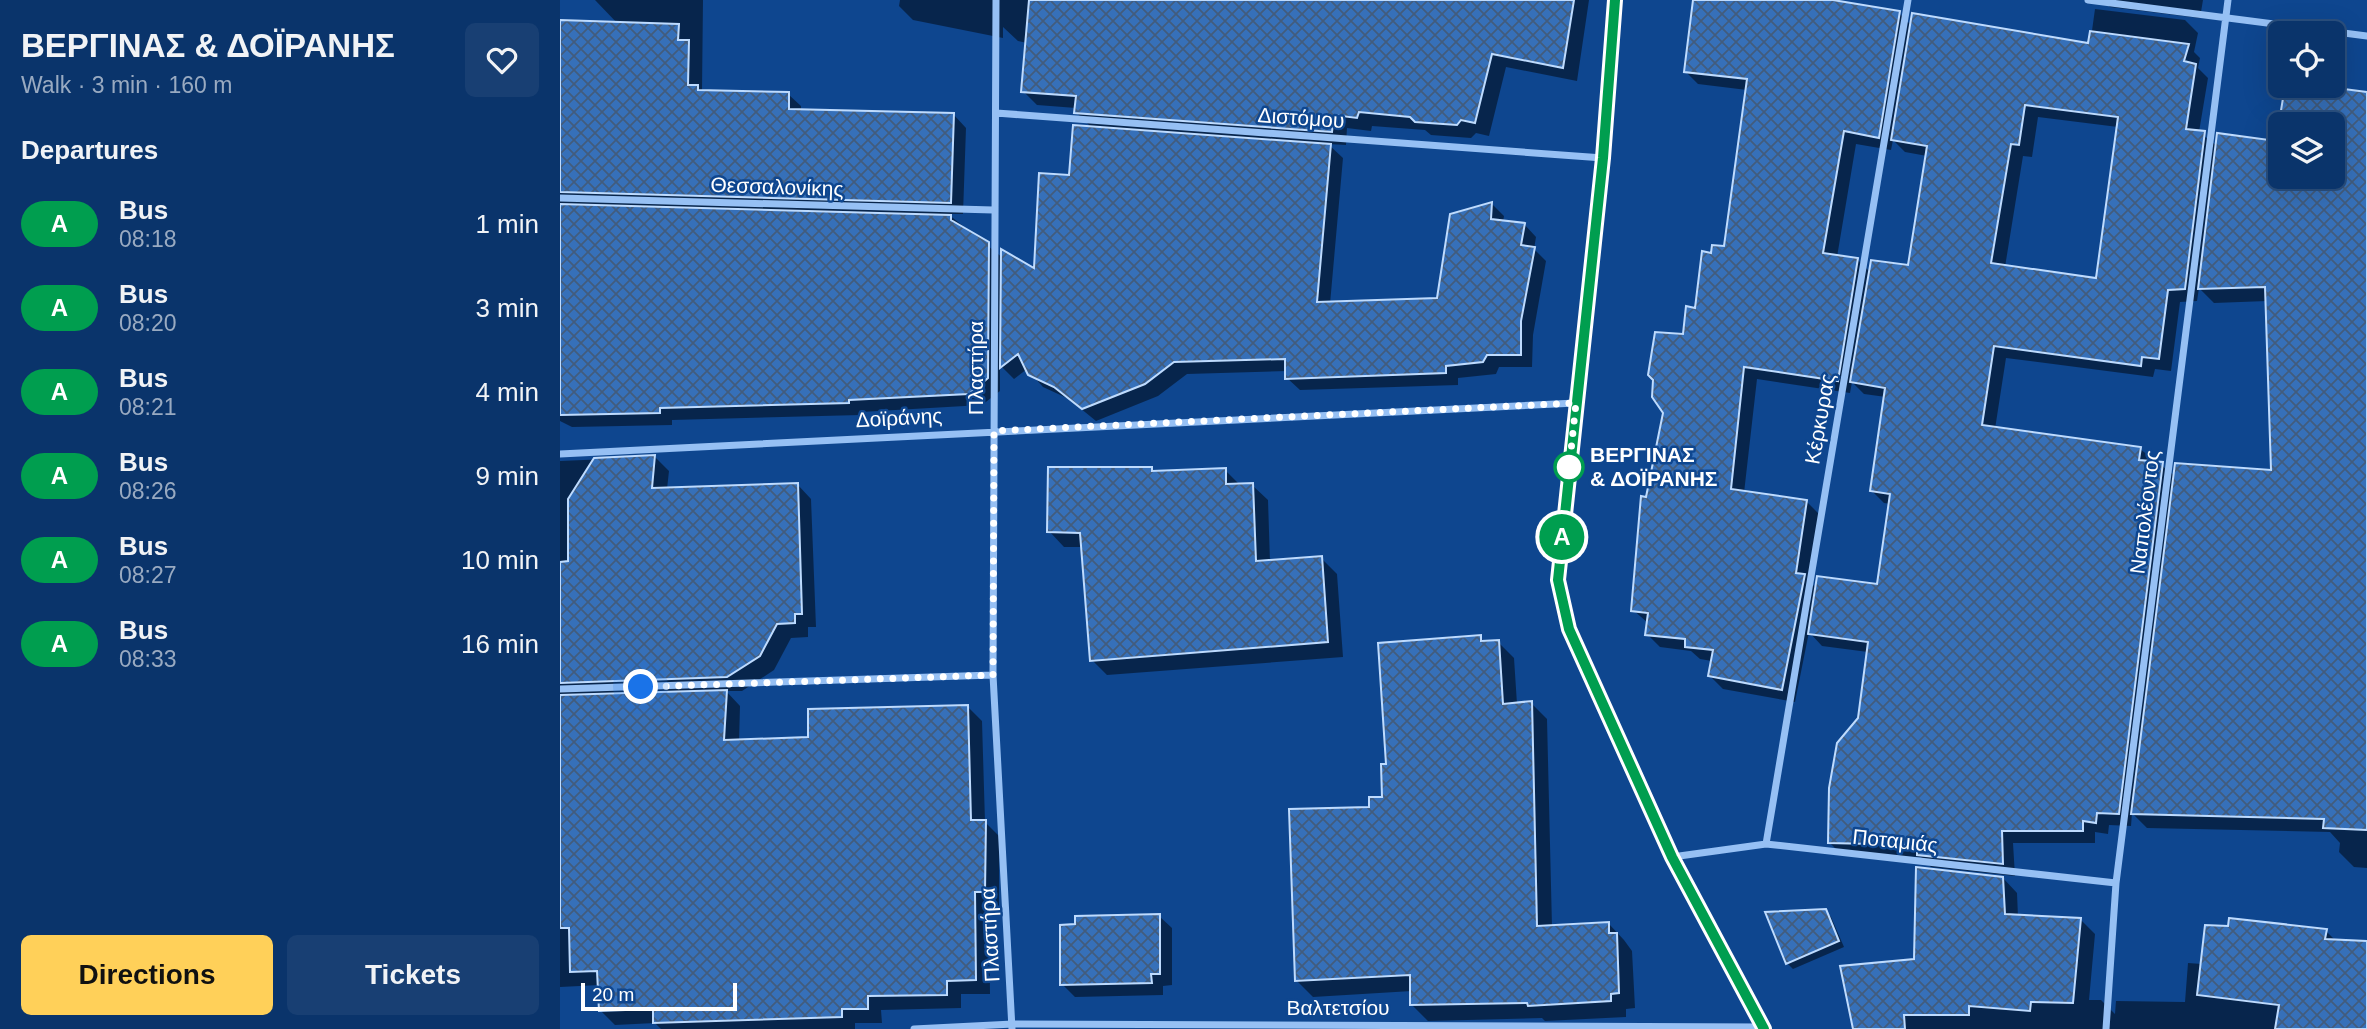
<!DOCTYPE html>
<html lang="en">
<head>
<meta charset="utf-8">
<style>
  body { margin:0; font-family:Helvetica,sans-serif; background:#183f73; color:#f1f3f6; height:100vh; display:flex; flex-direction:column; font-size:26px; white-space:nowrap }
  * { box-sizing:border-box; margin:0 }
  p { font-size:23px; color:#99aac1 }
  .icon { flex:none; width:38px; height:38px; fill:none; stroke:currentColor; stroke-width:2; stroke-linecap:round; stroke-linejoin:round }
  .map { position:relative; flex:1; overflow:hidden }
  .details { display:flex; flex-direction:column; background:#0a346b; width:560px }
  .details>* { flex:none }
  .badge { padding:0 14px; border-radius:23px; font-size:24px; line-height:46px }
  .buttons { position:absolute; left:1708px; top:21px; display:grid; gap:14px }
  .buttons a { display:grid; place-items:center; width:77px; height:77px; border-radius:10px; background:#0a346b; box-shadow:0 7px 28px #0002,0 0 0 2px #2a4f7e; font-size:35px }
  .scale { position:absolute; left:21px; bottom:18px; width:156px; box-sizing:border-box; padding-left:7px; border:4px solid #fff; border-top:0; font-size:19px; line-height:24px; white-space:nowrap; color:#fff; -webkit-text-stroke:5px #0e468f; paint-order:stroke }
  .you { position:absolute; width:35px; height:35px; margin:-18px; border:5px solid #fff; border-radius:50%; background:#1a73e8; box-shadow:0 0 0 10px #1a73e833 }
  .map>.badge { position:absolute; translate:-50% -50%; box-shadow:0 0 0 4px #fff }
  h2 { padding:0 21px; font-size:26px; line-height:63px }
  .round { display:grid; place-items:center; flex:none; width:74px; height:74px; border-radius:10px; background:#183f73 }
  .summary { display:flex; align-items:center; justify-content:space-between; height:119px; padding:0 21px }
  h1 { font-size:33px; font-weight:600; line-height:52px }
  .cta { display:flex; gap:14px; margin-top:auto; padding:14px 21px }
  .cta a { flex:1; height:80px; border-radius:10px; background:#ffd059; color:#111; font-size:28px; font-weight:600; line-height:80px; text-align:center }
  .cta a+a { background:#183f73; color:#f1f3f6 }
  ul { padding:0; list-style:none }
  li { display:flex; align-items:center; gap:21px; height:84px; padding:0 21px }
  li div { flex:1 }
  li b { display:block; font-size:26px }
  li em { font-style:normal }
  li .badge { min-width:77px; font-weight:700; text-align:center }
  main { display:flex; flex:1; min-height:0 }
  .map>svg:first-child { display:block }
  .shadow { fill:#0007; fill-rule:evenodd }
  .building { fill:url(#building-cross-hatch); stroke:#bedbfe; stroke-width:2; fill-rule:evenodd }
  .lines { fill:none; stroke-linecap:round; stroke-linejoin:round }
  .street { stroke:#96c0f4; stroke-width:7 }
  .line-casing { stroke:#fff; stroke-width:16 }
  .line { stroke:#009e4f; stroke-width:10 }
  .walk { stroke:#fff; stroke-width:7; stroke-dasharray:0 12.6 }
  .stop-dot { fill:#fff; stroke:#009e4f; stroke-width:3.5 }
  .labels { text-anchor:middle; stroke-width:5; stroke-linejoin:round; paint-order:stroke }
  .street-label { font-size:21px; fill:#fff; stroke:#0e468f }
  .stop-label { font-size:21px; font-weight:bold; fill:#fff; stroke:#0e468f; text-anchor:start }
</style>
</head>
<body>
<main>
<section class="details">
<div class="summary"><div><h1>ΒΕΡΓΙΝΑΣ &amp; ΔΟΪΡΑΝΗΣ</h1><p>Walk · 3 min · 160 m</p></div><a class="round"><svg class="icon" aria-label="heart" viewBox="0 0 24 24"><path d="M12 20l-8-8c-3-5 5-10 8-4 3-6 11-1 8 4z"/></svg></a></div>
<h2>Departures</h2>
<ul>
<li><span class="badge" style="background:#009e4f;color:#fff">Α</span><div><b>Bus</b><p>08:18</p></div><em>1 min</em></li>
<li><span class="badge" style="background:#009e4f;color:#fff">Α</span><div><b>Bus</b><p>08:20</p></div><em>3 min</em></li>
<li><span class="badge" style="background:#009e4f;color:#fff">Α</span><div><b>Bus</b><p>08:21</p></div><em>4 min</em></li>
<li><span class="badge" style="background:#009e4f;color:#fff">Α</span><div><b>Bus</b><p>08:26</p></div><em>9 min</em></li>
<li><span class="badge" style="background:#009e4f;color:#fff">Α</span><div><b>Bus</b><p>08:27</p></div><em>10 min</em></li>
<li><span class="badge" style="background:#009e4f;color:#fff">Α</span><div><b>Bus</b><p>08:33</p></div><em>16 min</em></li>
</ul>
<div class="cta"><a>Directions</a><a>Tickets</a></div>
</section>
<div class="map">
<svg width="1807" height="1029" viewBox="0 0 1807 1029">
  <defs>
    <pattern id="building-cross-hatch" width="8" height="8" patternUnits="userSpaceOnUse" patternTransform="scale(1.75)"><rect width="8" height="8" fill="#3670b9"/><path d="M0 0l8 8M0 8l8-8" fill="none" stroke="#425c7d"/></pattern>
  </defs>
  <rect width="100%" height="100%" fill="#0e468f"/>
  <path class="shadow" d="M35,0H143L142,91L228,94L241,106V111L394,115L406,128L403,214H388L443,258L475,270L532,128L516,112V108L477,105L463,91L467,43L458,41L443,27V38L353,20L339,6L340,0H1029L1017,81L946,67L929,136L916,133L911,138L871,135L865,130L812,126L811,131L787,128L786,145L768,144L783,158L770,304L878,300L932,204L944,216L943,222L964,224L976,237L974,249L986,261L973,335L972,367H939L936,374L898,378V385L740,390L727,378V371L627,374L598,396L536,421L509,399L483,387L467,369L454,379L440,365V391L422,405L301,412V415L112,420V425L12,427L0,421V22L58,24Z
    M1135,0H1262L1339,13L1352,26L1530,45L1535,9L1625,20L1638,33L1634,52L1640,58L1638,68L1648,78L1639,132L1657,146L1717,143L1720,124V177H1773V124H1720L1725,94L1762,99L1807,94V868L1794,867L1779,852L1780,843L1770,832L1587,828L1572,813L1571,826L1549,825L1548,834L1535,832V843H1453L1455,876L1371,867L1361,857L1282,855L1270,843L1300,719L1308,652L1262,646L1249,632L1235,702L1163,689L1150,676L1152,661L1140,659L1131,651L1100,647L1087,634L1088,623L1073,610L1087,499L1124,336L1136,310L1153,255L1166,248L1187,90L1138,84L1125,71ZM1478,117L1558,127L1538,280L1445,267L1463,156L1472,157ZM1333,140L1345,152L1367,156L1349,267L1310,272L1298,260L1277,257L1296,144L1331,150ZM1639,288L1654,303L1707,301L1712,472L1615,476L1580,449L1435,429L1446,358L1593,377L1595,369L1611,371L1620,302L1637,301ZM1197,379L1290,393L1292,382L1304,394L1326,397L1312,491L1324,503L1331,504L1318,586L1257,589L1249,581L1260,515L1247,502L1184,493Z
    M1543,0H1643L1640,18L1550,7Z
    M95,457L109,471L107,489L237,484L251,499L256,627H248V637L231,638L214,670L182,691H166L180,706L179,742L250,738L408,707L422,721L425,822L439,836V906H429L430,994H401V1008L321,1010L322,1023H295V1029H101L95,1023L55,1025L41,1011L40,985L0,987V461Z
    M591,468L595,472L665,470L680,485H692L708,500L710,562L761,558L777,574L783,657L547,675L532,660L523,547H504L489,531Z
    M920,637L925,642H938L954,658L957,704L971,703L987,719L992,927L1049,924L1064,940L1072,951L1075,1008L1066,1009V1017L985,1021L982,1018L868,1021L852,1005V991L753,997L737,981L811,809L824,799L828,766Z
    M1443,878L1457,893L1458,917L1521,920L1535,934L1529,1000H1541L1555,1014L1556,1001L1625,1002L1628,963L1642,964L1766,931L1776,941L1807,943V1029H1295L1356,960Z
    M1265,910L1271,917L1284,947L1233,969L1227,963Z
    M599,916L612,928V985L603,986V995L515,997L502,984Z"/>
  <path class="building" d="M469,0H1014L1003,68L932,54L915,123L901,120L897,125L855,122L850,117L799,112L797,118L774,115L772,132L514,113L516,96L461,92Z
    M1133,0H1273L1340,11L1319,138L1284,131L1263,253L1298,258L1278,381L1184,367L1171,489L1247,500L1236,573L1245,574L1222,690L1148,676L1153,650L1125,647V639L1085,635L1088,613L1071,611L1081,496L1086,497L1103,413L1092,397L1093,380L1088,375L1095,332L1123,334L1126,306L1135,308L1142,251L1151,253L1152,245L1164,246L1187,79L1124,72Z
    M1352,13L1528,43L1530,31L1629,44L1624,61L1636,64L1626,129L1645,131L1625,289L1608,290L1599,359L1582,357L1581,366L1434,346L1422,425L1581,447L1579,460L1603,462L1559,814L1537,813L1536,823L1523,821V831H1442L1443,864L1357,855V845L1268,843L1269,788L1277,743L1298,718L1308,642L1248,634L1257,576L1317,584L1330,494L1310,491L1325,388L1290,382L1311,260L1348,265L1367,146L1331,140ZM1465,105L1558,117L1536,278L1431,263L1451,144L1459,145Z
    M0,20L119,24L118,40H129L128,85H138V90L229,92V109L394,113L391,203L0,192Z
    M1761,86L1807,92V830L1763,828L1764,819L1571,814L1615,463L1711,470L1705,287L1638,289L1657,133L1716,141L1724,92L1760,97ZM1720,124H1773V177H1720Z
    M513,125L771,144L757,302L877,298L890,214L932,202L931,219L965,223L961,245L975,247L961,321V355H927L923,362L886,366V373L725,379V359L614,362L585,384L522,409L494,387L468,375L458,354L440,368L441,249L474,268L479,173L509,175Z
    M0,204L391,215V220L429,242L428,378L409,394L289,400V403L100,408V413L0,415Z
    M95,455L92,488L238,483L242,614H235V623L217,624L200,656L167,677L0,683V562L8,561V499L34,458Z
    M488,467H592V471L666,468V484L693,483L696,561L762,556L768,642L530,661L520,533L487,532Z
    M921,635V641L939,640L943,704L972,701L977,926L1049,922V933H1057L1059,993L1051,994V1001L968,1006L967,1003L850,1005V975L735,981L729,809L809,807V797H822L821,764H826L818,643Z
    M167,690L164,740L248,737V709L408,705L411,820H426L425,892H415L416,980L387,981V995L308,996V1009H282V1017L93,1023V1009L39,1011L37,971L10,972L9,928H0V695Z
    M1356,867L1443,877L1445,914L1521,918L1513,1003L1471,1002L1470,1011L1409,1006V1015H1344L1345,1029H1293L1280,966L1354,959Z
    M1266,909L1279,941L1226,964L1205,912Z
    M600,914V974H591L592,983L500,985V925L515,924V916Z
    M1669,918L1767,929L1765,939L1807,941V1029H1715L1719,1005L1637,995L1645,925L1668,926Z"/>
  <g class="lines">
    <path class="street" d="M436,0L433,675L452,1029
      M1055,0L1043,158L998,580L1009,629L1112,857L1204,1029
      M1528,0L1807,36
      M436,113L1043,158
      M0,198L433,210
      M0,454L1016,403
      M0,689L433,675
      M1206,844L1348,0
      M1112,857L1206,844L1556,883
      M354,1029L453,1024L1203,1027
      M1546,1029L1556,883L1668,0"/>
  </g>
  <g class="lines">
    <defs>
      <path id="line" d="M1055,0L1043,158L998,580L1009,629L1112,857L1204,1029"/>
    </defs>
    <use href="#line" class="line-casing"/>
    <use href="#line" class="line"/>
    <path class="walk" d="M81,687L433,675L434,431L1016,403L1009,470V467"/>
  </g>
  <circle class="stop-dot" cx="1009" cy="467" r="14"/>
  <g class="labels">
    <g class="street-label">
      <text transform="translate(741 118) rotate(4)" y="7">Διστόμου</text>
      <text transform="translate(217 187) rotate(2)" y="7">Θεσσαλονίκης</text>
      <text transform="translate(416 368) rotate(-90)" y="7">Πλαστήρα</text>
      <text transform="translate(339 418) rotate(-3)" y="7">Δοϊράνης</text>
      <text transform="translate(1260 419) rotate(-80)" y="7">Κέρκυρας</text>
      <text transform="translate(1585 512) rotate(-83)" y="7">Ναπολέοντος</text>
      <text transform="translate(1335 841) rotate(6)" y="7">Ποταμιάς</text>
      <text transform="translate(430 935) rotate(-93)" y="7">Πλαστήρα</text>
      <text x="778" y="1015">Βαλτετσίου</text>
    </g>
    <g class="stop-label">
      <text x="1030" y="462">ΒΕΡΓΙΝΑΣ<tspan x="1030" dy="24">&amp; ΔΟΪΡΑΝΗΣ</tspan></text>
    </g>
  </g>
</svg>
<div class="buttons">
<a><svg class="icon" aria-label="locate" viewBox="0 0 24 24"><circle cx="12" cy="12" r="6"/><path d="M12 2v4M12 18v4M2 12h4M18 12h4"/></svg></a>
<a><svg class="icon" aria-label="layers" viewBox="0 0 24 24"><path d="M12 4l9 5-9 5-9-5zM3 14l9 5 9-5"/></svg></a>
</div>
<div class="scale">20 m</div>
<div class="you" style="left:81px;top:687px"></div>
<b class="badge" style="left:1002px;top:537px;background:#009e4f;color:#fff">Α</b>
</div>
</main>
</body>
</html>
